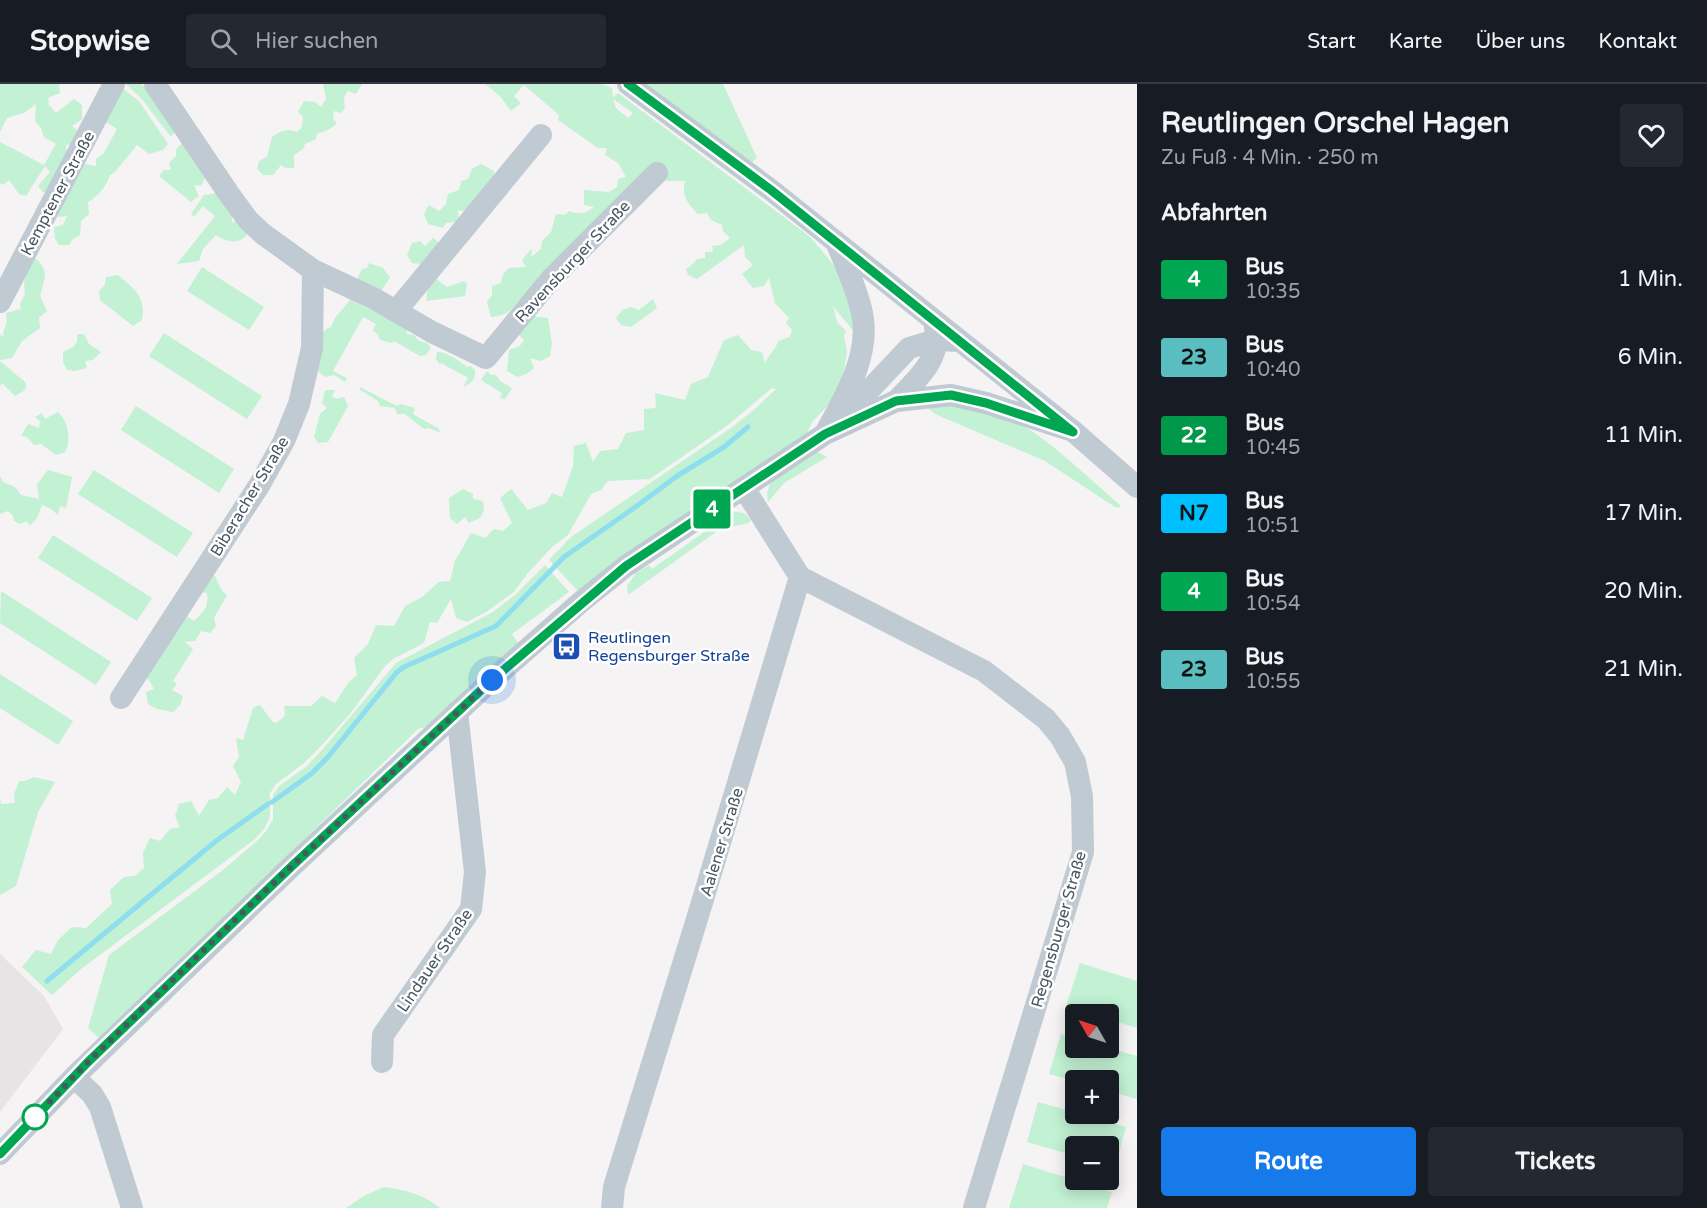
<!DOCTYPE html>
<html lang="de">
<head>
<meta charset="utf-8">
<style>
  body { margin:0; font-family:"Varela Round",sans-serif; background:#242831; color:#f1f3f6; height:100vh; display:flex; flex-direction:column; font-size:22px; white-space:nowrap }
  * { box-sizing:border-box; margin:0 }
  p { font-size:20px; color:#9ea1a6 }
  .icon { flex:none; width:33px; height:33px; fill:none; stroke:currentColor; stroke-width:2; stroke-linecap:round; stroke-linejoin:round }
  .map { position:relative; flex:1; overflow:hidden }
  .details { display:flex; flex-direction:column; background:#171b24; width:570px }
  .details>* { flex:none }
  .badge { padding:0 12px; border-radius:4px; font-size:21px; line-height:39px }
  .needle { width:39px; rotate:309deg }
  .controls { position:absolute; left:1065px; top:920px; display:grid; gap:12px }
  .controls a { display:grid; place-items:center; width:54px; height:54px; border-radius:6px; background:#171b24; box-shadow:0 3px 15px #0003; font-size:30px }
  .you { position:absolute; width:30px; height:30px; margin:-15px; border:4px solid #fff; border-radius:50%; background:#1a73e8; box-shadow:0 0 0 9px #1a73e833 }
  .map>.badge { position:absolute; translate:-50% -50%; box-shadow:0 0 0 3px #fff }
  h2 { padding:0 24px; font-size:22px; line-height:54px }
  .round { display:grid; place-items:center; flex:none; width:63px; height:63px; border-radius:6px; background:#242831 }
  .headline { display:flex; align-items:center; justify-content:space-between; height:102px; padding:0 24px }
  h1 { font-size:28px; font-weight:800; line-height:45px }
  .primary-button { display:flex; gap:12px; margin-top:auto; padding:12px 24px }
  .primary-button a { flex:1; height:69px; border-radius:6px; background:#177aeb; color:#fff; font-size:24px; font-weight:800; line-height:69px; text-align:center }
  .primary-button a+a { background:#242831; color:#f1f3f6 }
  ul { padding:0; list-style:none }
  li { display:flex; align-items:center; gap:18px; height:78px; padding:0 24px }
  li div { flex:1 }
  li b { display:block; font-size:22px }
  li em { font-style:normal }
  li .badge { min-width:66px; font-weight:700; text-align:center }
  header { display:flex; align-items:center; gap:36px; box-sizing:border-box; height:84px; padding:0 30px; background:#171b24; border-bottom:2px solid #363941 }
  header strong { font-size:28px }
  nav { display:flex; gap:33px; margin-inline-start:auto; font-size:21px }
  .search { width:420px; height:54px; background:#242831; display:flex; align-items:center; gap:15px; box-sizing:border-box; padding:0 21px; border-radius:6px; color:#9ea1a6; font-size:22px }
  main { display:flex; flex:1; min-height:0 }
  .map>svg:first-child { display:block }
  .education { fill:#e6e4e5 }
  .green { fill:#c2f1d3; fill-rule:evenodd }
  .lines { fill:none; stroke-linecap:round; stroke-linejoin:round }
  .stream { stroke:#8edeef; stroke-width:5 }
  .minor { stroke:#c0cad2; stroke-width:22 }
  .line-casing { stroke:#fff; stroke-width:14 }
  .line { stroke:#00a651; stroke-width:9 }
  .walk { stroke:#495761; stroke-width:6; stroke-dasharray:0 10.8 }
  .stop-dot { fill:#fff; stroke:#00a651; stroke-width:3 }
  .labels { text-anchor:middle; stroke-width:5; stroke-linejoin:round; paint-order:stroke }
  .street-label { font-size:16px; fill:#495761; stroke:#fff }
  .transit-label { font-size:16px; fill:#164399; stroke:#fff; text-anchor:start }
</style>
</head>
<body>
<header>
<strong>Stopwise</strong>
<div class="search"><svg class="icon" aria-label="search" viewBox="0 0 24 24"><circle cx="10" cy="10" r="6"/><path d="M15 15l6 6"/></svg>Hier suchen</div>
<nav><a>Start</a><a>Karte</a><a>Über uns</a><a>Kontakt</a></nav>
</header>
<main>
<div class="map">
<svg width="1137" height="1124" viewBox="0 0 1137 1124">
  <rect width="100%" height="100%" fill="#f5f3f3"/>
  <path class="education" d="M0,870L44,912L63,945L0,1028Z"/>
  <path class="green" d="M0,0H59L60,9L48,14L49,21L56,29L74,15L82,21V35L72,42L80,48L83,59L66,61L67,69L84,80L96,82V75L104,69L117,45L103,36L122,4L139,17L168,60L163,66L149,70L137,61L114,89L110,91C107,101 97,114 88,118L89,130L81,137L80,151L73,155L69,161H59L55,155L54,143L63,141L67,132L58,133V126L50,108H43L38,102L50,88L45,82L26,112L19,110L9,96L3,101L0,99V58L44,81L56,60L44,53L41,44L35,37L36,20L24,29L7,34L0,48Z
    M126,0H141L146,4L175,48L171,53L141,14Z
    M323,0H362L356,10L348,7C343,12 344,17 345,24L341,29L334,27L333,35L337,39C331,46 325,47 317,50L316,55L305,60L303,65L294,71V84H285L281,81L273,91H263L257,85L259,77L267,73L272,53C281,47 286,44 297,48L302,43L303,33L298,28L304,17L315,18L321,23L326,15Z
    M485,0H602L612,4L613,13L618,9L809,152C826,171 844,191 852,216C855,226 854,239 855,249L833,222L837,238L846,247L844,252L847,267L844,288L837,312L812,338L806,352L578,507L549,476L571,453L731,344L755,325L775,306H778L772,304L728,341L650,395L608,397L601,406L591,410L568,451L553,462L527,490L514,508L486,528L467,538L456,534L451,515L437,539L430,538L424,559L393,575L385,582L350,630L320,663L304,679L276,700L270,709V733L264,745L255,755L81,885L52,911L22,883L36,866L51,870L58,856L72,843L86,844L112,820L110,806L124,793L135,792L144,784L143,769L150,754L160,757L170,745L180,743L175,732L179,720L191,717L199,732L209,716L218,714L227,703L235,711L241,698L233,682L239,673L236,654L243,656L253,624L260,621L272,637L276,639L285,632L284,622H311L322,612L335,619L349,598L357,591L354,574L368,560L376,541L394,542L405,522L422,513L439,498L450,497L455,477L471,449L485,454L494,445L503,447L512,439L500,414L511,405L528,426L546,419L552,409L562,413L573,382L574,362L586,359L593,378L600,367L618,365L626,349L644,346V325L656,324L655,309L685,316L691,300L708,293L724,256L738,251L751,266L762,268L765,279C769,270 776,266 778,257L790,253L792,246L786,239L789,234L775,219L769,194L764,202L753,204L742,190L753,181L745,173L744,161L697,195L688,191L686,185L693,180L697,175L705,174V168H713L712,162L721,161L730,154L723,147L722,141L711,136L707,129L698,130C688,120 681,112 685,97H667L656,80L530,219L518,217C511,228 505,231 491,233L487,218L492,211V202L501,199L503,190L509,184L526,183L522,176L532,164L531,173L541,165L542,157L551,148L556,130L565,131L569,127C580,131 585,130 594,123L584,121V106L609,108L617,103L618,95L626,93L618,79L605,71L607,64H598L558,36L559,31L524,1L514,12L521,19L511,27L500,12ZM613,15L633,29L628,34L616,24Z
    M644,0H723L757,74L752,78Z
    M182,59L205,94L201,102L194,101L199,112L191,118L159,92L164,86H171L169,79L176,72V66Z
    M481,80L494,87L493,97L467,128L458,126L459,137L446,139L443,144L428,140L424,130L429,121L439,127L446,120L448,110L459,106L461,97L468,95L472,85Z
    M219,109L232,126V138H240L249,149C239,161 228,159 216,151L203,165L199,177L177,180L215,132L203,122L194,133L191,130L204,111Z
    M433,154L440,159L422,180L412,179L407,171L412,159L420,157L425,162Z
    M32,174L38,176L44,185L45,193L40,212L47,227L39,234L40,244L22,257L12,274L0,276V251L4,252L3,249L7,238L6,229L21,225L20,220L25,210C22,197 27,187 32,174Z
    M369,179L383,184L390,193L382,206L360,203L358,193L362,185L367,184Z
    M202,183L264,223L249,246L187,207Z
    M118,191C134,205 146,212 142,236L133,242L100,216L99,207L105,201L106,193Z
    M435,194L447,203L464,197L467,200L465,212L426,217L428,204Z
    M653,215L657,224L631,243L621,241L616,234L622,226L631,223L639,226Z
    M350,216L406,242L407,250L414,251L419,257L427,259L431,264L426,271L420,272L394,257L392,259L380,256L378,251L373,246L376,240L363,233L333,287L347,294L345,298L334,291L326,293L314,285C316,270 314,249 331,243L335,234Z
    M525,225L537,233L548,234L552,259L550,272L541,277L530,274L534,284L526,290L517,293L507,287L509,266L520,262L524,256L516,248Z
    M164,249L262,312L247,335L149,272Z
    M77,250H84L89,260L101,268L93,276L85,277L87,284L75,287L67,286L63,278V268L73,263L77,258Z
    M437,268C447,268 459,276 467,283L471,282L475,286C476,296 471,299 463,303L468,294L441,279L440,281L436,275Z
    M0,277L26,299L25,306L15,312L3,300L0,301Z
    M487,287L491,291H496L500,297L512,304L505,315L500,314L502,309L481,296Z
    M360,303L397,322L400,320L415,324L413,330L439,345L440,349L429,344L424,345L405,330H397L395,324L380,322L378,317L360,306Z
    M325,306H335L332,312L336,315L344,313L348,322L328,358L318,359L314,353L320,330L327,324L322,319Z
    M936,318C958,323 982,325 1004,332C1038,344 1092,397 1121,422L1118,424L1115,423L1045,377L935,330L924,320Z
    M136,322L234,385L219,409L121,346Z
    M58,328C68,337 72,356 65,368L56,371L41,360L34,361L27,353L21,352L28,340L39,344L40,337L35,333L42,329L45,335Z
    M818,368L827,373L784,399L768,418L767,409L771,397L811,369Z
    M48,386L72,393L66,424L60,422L58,431L51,425L42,421L37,434L30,442L27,437L20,440L14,437L13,432L8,427L0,430V392L3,398L15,403L21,411L39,415L37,400Z
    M94,386L193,449L177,473L78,410Z
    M463,405L473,410V415L483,417L484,426L480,434L469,439L465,433L457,440L450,434L449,414Z
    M729,427L744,429L751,436L749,439L720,445L628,511L627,502L636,489L649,481L652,485L717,439L715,433Z
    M53,451L152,514L137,537L38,474Z
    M545,481L569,508L512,550L518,559L429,642L418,645L129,925L102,957L88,944L109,871L223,786L257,757L266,747L273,735V711L279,702L307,682L322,666L396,579L493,528L516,510Z
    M215,492L222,507L227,511L214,534L216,542L210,549L201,547L195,557L185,558L193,565L173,597L177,600L172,606L183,612L180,621L173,628L157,625L148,620L146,608L154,605L149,596L143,593L184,531L194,537C204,528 209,523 207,509L199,508L203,495Z
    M1,507L111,578L96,601L0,539Z
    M0,590L73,637L58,661L0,624Z
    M34,693L55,698L38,728L16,802L0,811V714L1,720L15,719L14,710L19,697H25Z
    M1080,879L1137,897V944L1109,935L1108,930H1093L1066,922Z
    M1061,950L1075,954L1076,963H1105L1137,972V1015L1109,1007L1108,996L1075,997L1049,990Z
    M1038,1018L1126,1043L1115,1083L1109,1081L1108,1062H1076L1075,1072L1027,1058Z
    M1023,1080L1112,1108L1107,1124H1009Z
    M384,1103C405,1106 424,1110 440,1124H346L364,1112Z"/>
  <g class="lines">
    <path class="stream" d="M272,718L311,690L328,673L397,588L404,583L496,542L564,473L634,424L677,392L724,363L748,343
      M47,897L216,757L268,720"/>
    <path class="minor" d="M155,0L229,110L248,136L263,150L313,186L375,215L432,248L486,274L552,194L657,89
      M628,0L771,106L1073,347L1137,403
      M0,218L114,0
      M396,227L541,51
      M896,317C915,297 943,275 935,243
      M840,337L909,264L936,256L960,257
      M825,350C844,314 871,272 862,229C857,205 846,182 837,160
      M800,493L984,587L1046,635L1060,652L1075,678L1082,712L1083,768L974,1124
      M121,614L260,400L284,357L299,320L312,264L313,186
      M382,978L383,951L471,825L475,788L457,628
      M74,993L92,1010L100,1023L132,1124
      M0,1070L74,993L292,782L492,596L582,517L626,482L825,350L896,317L951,311L986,319L1073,347
      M612,1124L614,1103L697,835L800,493L744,404"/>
  </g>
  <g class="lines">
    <defs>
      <path id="line" d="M0,1070L88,978L292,782L492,596L626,482L825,350L896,317L951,311L986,319L1073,348L771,106L628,0"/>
    </defs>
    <use href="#line" class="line-casing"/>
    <use href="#line" class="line"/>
    <path class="walk" d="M35,1033L88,978L264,808L492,596"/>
  </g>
  <defs>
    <symbol id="bus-square" viewBox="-11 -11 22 22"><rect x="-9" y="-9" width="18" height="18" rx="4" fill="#1a4fb4" stroke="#fff"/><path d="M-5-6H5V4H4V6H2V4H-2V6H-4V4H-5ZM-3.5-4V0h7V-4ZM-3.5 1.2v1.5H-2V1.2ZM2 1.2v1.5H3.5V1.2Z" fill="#fff"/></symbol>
  </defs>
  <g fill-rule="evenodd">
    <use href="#bus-square" x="550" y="546" width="33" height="33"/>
  </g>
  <circle class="stop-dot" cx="35" cy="1033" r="12"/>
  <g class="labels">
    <g class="street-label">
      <text transform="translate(57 109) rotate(-62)" y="6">Kemptener Straße</text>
      <text transform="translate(572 177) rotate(-47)" y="6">Ravensburger Straße</text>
      <text transform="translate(249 412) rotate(-59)" y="6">Biberacher Straße</text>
      <text transform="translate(721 758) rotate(-73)" y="6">Aalener Straße</text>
      <text transform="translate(1058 845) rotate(-74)" y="6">Regensburger Straße</text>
      <text transform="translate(434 876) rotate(-56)" y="6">Lindauer Straße</text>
    </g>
    <g class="transit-label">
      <text x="588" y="559">Reutlingen<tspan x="588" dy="18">Regensburger Straße</tspan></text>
    </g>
  </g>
</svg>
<div class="controls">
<a><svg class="needle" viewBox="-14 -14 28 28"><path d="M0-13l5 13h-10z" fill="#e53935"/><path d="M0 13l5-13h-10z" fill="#9ea1a6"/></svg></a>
<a>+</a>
<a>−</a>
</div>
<div class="you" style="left:492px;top:596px"></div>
<b class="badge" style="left:712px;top:425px;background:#00a651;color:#fff">4</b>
</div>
<section class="details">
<div class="headline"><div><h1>Reutlingen Orschel Hagen</h1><p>Zu Fuß · 4 Min. · 250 m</p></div><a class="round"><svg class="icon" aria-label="heart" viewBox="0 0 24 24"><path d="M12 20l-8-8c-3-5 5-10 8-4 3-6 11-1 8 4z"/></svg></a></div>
<h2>Abfahrten</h2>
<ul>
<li><span class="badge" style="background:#00a651;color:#fff">4</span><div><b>Bus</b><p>10:35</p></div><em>1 Min.</em></li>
<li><span class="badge" style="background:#5abec1;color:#111">23</span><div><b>Bus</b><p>10:40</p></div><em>6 Min.</em></li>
<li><span class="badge" style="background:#009949;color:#fff">22</span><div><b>Bus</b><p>10:45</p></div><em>11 Min.</em></li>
<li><span class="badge" style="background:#00bfff;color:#111">N7</span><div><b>Bus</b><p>10:51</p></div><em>17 Min.</em></li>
<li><span class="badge" style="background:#00a651;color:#fff">4</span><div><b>Bus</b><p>10:54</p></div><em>20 Min.</em></li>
<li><span class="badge" style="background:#5abec1;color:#111">23</span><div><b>Bus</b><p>10:55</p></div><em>21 Min.</em></li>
</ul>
<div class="primary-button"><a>Route</a><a>Tickets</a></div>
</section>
</main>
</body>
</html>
